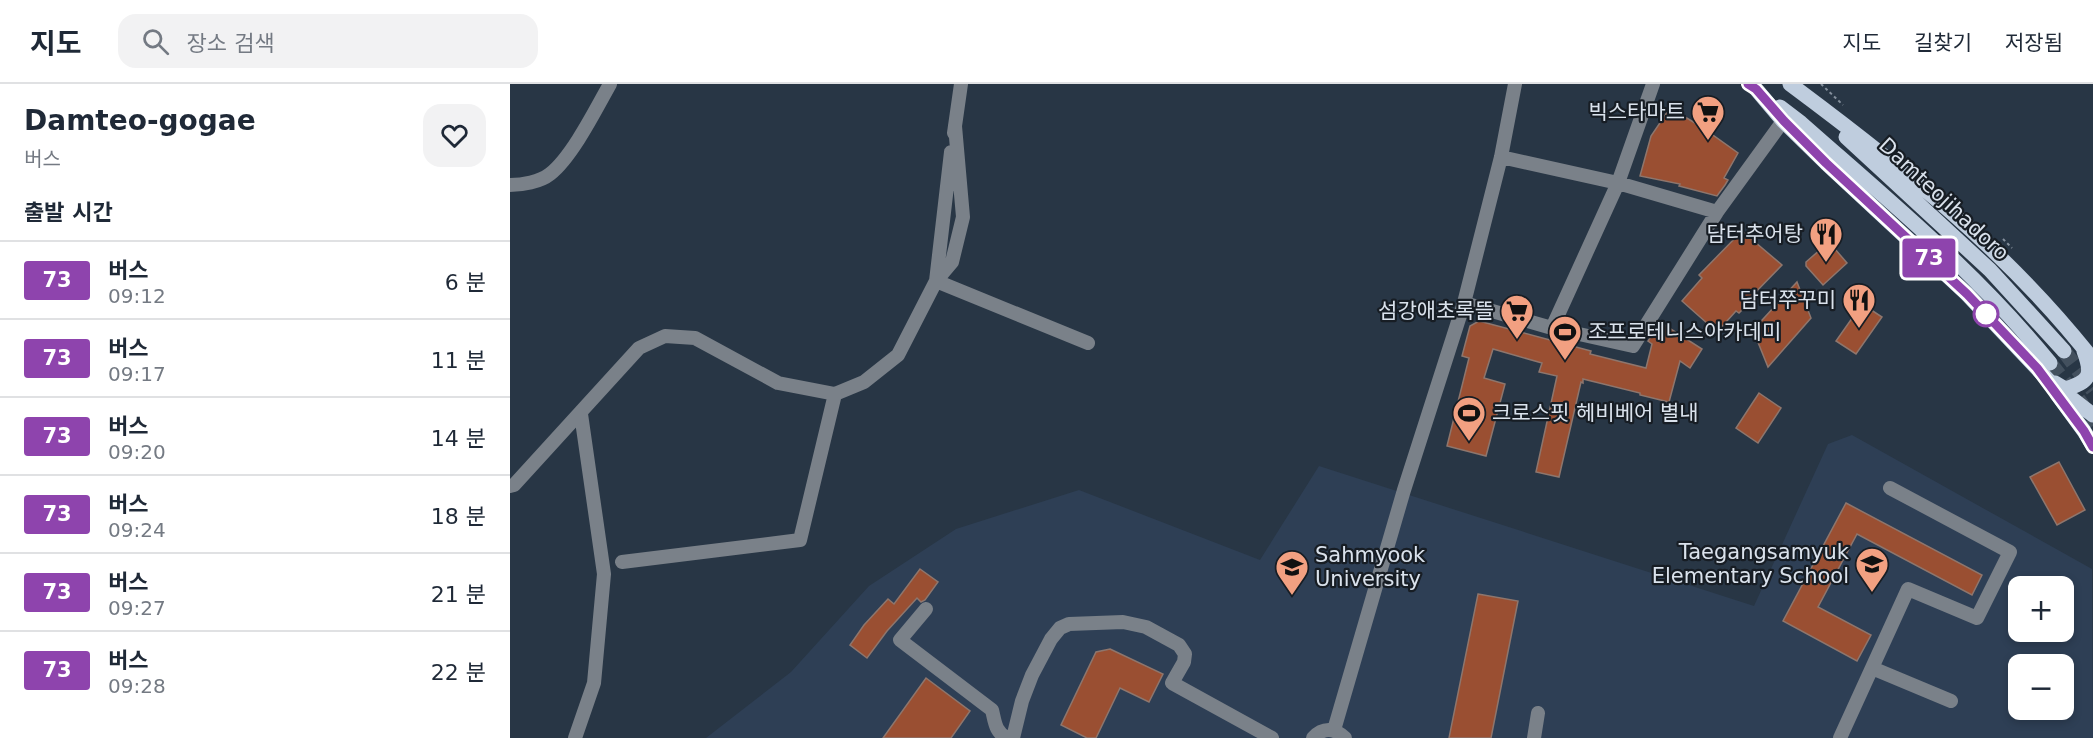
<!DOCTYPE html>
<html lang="ko">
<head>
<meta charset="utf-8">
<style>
  body { margin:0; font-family:"DejaVu Sans","Noto Sans KR",sans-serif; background:#f2f2f3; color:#1f2937; height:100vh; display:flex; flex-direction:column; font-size:22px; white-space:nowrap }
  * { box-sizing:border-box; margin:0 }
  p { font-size:20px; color:#747a83 }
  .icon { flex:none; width:33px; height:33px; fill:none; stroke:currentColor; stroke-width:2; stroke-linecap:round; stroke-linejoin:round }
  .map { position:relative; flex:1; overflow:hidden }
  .drawer { display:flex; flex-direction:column; background:#fff; width:510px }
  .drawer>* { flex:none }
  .badge { padding:0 12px; border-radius:4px; font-size:21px; line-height:39px }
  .fabs { position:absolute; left:1498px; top:492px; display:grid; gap:12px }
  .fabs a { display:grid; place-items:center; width:66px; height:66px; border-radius:12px; background:#fff; box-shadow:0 3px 9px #0003; font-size:30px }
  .map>.badge { position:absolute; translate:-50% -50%; box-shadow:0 0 0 3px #fff }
  h2 { padding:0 24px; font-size:22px; line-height:54px }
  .round { display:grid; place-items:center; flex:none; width:63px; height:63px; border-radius:18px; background:#f2f2f3 }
  .head { display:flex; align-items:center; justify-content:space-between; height:102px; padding:0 24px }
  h1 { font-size:28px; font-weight:700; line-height:45px }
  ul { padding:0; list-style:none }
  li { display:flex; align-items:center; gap:18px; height:78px; padding:0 24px; border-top:2px solid #e0e1e3 }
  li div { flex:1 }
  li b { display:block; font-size:22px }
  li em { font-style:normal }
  li .badge { min-width:66px; font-weight:700; text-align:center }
  header { display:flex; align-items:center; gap:36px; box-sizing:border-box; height:84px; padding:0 30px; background:#fff; border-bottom:2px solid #e0e1e3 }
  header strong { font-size:28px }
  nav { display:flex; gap:33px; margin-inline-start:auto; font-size:21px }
  .search { width:420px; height:54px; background:#f2f2f3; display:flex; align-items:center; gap:15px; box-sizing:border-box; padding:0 21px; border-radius:18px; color:#747a83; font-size:22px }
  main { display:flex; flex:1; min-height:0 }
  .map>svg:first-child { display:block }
  .built { fill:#2e3f55; fill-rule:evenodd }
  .building { fill:#9a4f32; stroke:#8e766d; stroke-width:1.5 }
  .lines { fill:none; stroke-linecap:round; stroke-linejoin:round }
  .major-tunnel { stroke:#43505e; stroke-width:15; stroke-dasharray:15 8; stroke-linecap:butt }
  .path { stroke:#848f9c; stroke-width:2; stroke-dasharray:3 3; stroke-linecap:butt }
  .minor { stroke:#7a8189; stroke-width:14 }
  .major { stroke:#bfcdde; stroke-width:15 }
  .line-casing { stroke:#fff; stroke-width:14 }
  .line { stroke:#8e44ad; stroke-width:9 }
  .stop-dot { fill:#fff; stroke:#8e44ad; stroke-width:3 }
  .labels { text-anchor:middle; stroke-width:4.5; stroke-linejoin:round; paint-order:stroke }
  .poi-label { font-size:21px; fill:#dae2ec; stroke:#171d24; text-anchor:end }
  .street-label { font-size:21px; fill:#dae2ec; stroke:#171d24 }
</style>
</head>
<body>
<header>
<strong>지도</strong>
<div class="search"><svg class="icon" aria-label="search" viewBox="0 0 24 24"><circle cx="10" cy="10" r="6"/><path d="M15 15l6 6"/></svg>장소 검색</div>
<nav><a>지도</a><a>길찾기</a><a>저장됨</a></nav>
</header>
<main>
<section class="drawer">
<div class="head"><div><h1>Damteo-gogae</h1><p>버스</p></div><a class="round"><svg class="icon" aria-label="heart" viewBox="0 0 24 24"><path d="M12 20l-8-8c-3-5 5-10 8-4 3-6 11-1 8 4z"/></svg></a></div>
<h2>출발 시간</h2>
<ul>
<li><span class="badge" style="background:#8e44ad;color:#fff">73</span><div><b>버스</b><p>09:12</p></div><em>6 분</em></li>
<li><span class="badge" style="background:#8e44ad;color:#fff">73</span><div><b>버스</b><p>09:17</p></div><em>11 분</em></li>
<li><span class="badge" style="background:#8e44ad;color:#fff">73</span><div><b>버스</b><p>09:20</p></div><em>14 분</em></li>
<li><span class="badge" style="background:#8e44ad;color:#fff">73</span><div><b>버스</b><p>09:24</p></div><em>18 분</em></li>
<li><span class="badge" style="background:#8e44ad;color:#fff">73</span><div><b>버스</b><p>09:27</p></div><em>21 분</em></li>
<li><span class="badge" style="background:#8e44ad;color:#fff">73</span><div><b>버스</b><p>09:28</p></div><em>22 분</em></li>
</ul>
</section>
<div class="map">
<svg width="1583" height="654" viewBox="0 0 1583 654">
  <rect width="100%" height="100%" fill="#283645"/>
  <path class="built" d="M1342,351L1582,485L1583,654H196L281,588L359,502L446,445L569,406L750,476L809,382L1244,522L1318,360ZM1509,502H1554V548H1509ZM1509,580H1554V626H1509Z"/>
  <path class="building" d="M1160,24L1190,42L1228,69L1214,94L1218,96L1215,101L1207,112L1169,102L1170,100L1130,92L1141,52Z
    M1232,147L1272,181L1239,215L1241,217L1229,229L1226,227L1207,248L1172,217L1192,194L1189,191Z
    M1319,158L1337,179L1313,201L1296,182V178Z
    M1287,198L1301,234L1258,283L1243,246Z
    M1352,220L1372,233L1346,270L1326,257Z
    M969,237L1081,267L1080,270L1136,284L1142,260L1138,257L1150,238L1192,265L1180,284L1170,277L1159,318L1130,311V309L1073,295V299L1071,298L1049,393L1026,388L1047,292L1029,288L1032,279L983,265L974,294L995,300L976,372L937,362L959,274L952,272L960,242Z
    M1249,309L1271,324L1248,359L1226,344Z
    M1549,378L1575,426L1547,441L1520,393Z
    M1336,419L1472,491L1462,511L1347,450L1308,523L1361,551L1347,577L1273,537Z
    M410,485L428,498L415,516L411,518L407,514L377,547L357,574L340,561L354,541L378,515L384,520Z
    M968,510L1008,517L981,654H939Z
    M600,565L653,590L639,618L610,604L586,654H577L551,641L586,568Z
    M416,594L460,627L441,654H373Z"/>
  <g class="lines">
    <path class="major-tunnel" d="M1554,267L1583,306
      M1540,279L1571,319L1583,342"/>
    <path class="path" d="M1311,0L1333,21
      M1493,155L1502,164"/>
    <path class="minor" d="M444,49L451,0
      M991,73L1108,99L1207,128
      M0,101C12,101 30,98 40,90C62,73 86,25 100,0
      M426,197L441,68
      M426,197L578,259
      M954,219L1042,244L1123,262L1207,128L1273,37
      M1042,244L1108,99L1143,0
      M0,402L4,401L129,264L155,252L185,254L268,299L325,310L354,298L388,271L426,197L442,178L453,133L445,42
      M112,478L290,456L325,310
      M416,525L390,556L482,626C485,638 485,648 497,654
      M1362,584L1441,617
      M824,646L894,406L954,219L991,73L1005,0
      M65,654L84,599L94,490L71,330
      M503,654L512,617L522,591L541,555L550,544L559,540L613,538L636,543L669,561L675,570L674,578L662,599L762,654
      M803,654C813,643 825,644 835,654
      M1024,654L1028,629
      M1330,654L1398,505L1467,534L1500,468L1380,404"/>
    <path class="major" d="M1280,0C1389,81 1499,168 1583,276
      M1246,5L1273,37L1316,79L1457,210L1539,297L1583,331
      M1270,23L1291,39C1377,115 1467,189 1540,279
      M1336,53L1480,186L1554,267
      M1545,299L1555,305C1580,298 1583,291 1574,267
      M1547,310L1574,347L1583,362"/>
  </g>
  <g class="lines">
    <defs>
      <path id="line" d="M1238,0L1246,5L1274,37L1316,79L1457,210L1527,284L1574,347L1583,363"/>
    </defs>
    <use href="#line" class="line-casing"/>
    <use href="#line" class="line"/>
  </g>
  <defs>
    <symbol id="supermarket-pin" viewBox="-11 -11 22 30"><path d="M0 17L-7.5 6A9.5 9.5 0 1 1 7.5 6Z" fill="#f2a081" stroke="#171d24"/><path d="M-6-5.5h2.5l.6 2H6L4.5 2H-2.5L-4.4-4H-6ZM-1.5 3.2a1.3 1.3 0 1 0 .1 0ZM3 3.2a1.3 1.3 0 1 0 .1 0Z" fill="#111"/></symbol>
    <symbol id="restaurant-pin" viewBox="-11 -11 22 30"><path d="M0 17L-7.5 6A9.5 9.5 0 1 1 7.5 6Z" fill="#f2a081" stroke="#171d24"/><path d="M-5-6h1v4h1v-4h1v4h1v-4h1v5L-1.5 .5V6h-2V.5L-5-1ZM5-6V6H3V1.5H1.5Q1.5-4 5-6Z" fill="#111"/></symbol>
    <symbol id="stadium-pin" viewBox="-11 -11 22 30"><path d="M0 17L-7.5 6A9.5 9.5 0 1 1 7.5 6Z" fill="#f2a081" stroke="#171d24"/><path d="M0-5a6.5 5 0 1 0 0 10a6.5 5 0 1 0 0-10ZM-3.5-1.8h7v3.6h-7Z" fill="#111"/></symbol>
    <symbol id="school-pin" viewBox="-11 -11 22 30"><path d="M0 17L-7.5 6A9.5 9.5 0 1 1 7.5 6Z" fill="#f2a081" stroke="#171d24"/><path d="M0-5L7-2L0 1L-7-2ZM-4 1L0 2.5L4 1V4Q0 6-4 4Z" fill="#111"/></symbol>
    <symbol id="university-pin" viewBox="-11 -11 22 30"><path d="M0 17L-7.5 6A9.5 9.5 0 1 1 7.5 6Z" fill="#f2a081" stroke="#171d24"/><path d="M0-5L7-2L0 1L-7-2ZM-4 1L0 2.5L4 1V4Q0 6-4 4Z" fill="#111"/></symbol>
  </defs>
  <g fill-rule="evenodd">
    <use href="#supermarket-pin" x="1179" y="9" width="38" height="52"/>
    <use href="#restaurant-pin" x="1297" y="131" width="38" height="52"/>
    <use href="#restaurant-pin" x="1330" y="197" width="38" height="52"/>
    <use href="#supermarket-pin" x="988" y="208" width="38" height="52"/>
    <use href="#stadium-pin" x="1036" y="229" width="38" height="52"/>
    <use href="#stadium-pin" x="940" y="310" width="38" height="52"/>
    <use href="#school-pin" x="1343" y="461" width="38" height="52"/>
    <use href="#university-pin" x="763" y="464" width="38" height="52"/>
  </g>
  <circle class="stop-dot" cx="1476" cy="230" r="12"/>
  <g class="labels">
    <g class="poi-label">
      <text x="1175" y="35">빅스타마트</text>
      <text x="1293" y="157">담터추어탕</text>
      <text x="1326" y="223">담터쭈꾸미</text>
      <text x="984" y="234">섬강애초록뜰</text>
      <text x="1078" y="255" text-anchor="start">조프로테니스아카데미</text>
      <text x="982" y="336" text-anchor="start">크로스핏 헤비베어 별내</text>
      <text x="1339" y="475">Taegangsamyuk<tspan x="1339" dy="24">Elementary School</tspan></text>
      <text x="805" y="478" text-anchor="start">Sahmyook<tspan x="805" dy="24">University</tspan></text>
    </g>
    <g class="street-label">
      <text transform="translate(1434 115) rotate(43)" y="7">Damteojihadoro</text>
    </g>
  </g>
</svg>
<div class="fabs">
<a>+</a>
<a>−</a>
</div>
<b class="badge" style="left:1419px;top:174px;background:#8e44ad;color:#fff">73</b>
</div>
</main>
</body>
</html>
